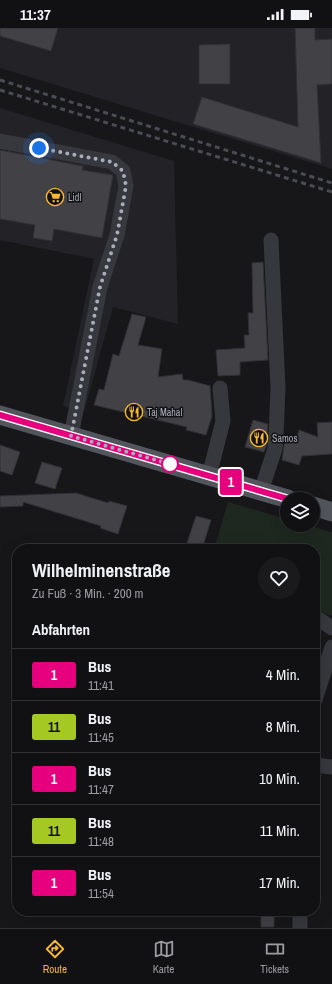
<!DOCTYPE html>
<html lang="de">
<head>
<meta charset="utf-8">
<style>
  body { margin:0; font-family:"Archivo Narrow",sans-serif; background:#1a1a1c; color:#f1f3f6; height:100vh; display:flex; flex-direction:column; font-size:15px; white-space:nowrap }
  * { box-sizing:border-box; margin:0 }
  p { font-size:13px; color:#9c9da0 }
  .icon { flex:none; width:22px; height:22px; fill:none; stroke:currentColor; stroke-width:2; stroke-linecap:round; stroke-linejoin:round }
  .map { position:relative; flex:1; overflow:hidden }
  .panel { position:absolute; left:12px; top:516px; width:308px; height:372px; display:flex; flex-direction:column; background:#111113; border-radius:16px; box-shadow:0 4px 16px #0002,0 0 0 1px #303133 }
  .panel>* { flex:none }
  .badge { padding:0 8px; border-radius:3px; font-size:14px; line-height:26px }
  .fabs { position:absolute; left:280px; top:464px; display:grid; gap:8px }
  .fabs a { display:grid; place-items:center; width:40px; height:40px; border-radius:50%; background:#111113; box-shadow:0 4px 16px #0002,0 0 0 1px #303133; font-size:20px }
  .you { position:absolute; width:20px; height:20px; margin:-10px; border:3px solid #fff; border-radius:50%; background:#1a73e8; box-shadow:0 0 0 6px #1a73e833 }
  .map>.badge { position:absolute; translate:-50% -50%; box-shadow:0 0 0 2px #fff }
  h2 { padding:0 20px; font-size:15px; line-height:36px }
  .round { display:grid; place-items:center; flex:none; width:42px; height:42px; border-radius:21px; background:#1a1a1c }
  .headline { display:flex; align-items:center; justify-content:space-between; height:68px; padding:0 20px }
  h1 { font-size:19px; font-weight:800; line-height:30px }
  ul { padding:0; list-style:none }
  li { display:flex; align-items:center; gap:12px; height:52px; padding:0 20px; border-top:1px solid #303133 }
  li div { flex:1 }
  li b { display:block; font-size:15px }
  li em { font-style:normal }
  li .badge { min-width:44px; font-weight:700; text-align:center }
  .status { display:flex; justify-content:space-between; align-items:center; height:28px; padding:0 20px; background:#111113; direction:ltr }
  .status svg { height:11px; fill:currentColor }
  .tabs { display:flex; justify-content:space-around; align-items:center; height:56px; border-top:1px solid #303133; background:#111113; font-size:11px; color:#9c9da0 }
  .tabs a { display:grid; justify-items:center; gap:2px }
  .tabs .on { color:#f8b92f }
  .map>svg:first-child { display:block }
  .built { fill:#232226 }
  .green { fill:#1e2720 }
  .building { fill:#414146; stroke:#313035 }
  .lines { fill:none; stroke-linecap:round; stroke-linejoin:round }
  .minor { stroke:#37383e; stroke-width:15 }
  .major { stroke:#53555d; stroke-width:19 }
  .rail { stroke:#4a4c53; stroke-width:3; stroke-dasharray:5 4; stroke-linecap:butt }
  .line-casing { stroke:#fff; stroke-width:9 }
  .line { stroke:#e6007e; stroke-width:6 }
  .walk { stroke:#a8adb9; stroke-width:4; stroke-dasharray:0 7.2 }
  .stop-dot { fill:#fff; stroke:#e6007e; stroke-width:2 }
  .labels { text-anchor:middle; stroke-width:3; stroke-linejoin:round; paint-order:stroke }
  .poi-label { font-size:10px; fill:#a8adb9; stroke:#121114; text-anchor:start }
</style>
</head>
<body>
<div class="status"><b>11:37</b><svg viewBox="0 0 49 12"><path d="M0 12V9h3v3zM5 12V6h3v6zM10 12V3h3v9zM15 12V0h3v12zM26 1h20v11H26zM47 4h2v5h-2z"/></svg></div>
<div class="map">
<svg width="332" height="900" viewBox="0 0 332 900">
  <rect width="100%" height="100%" fill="#171719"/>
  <path class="built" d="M0,0H332V141L0,40Z
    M0,80L174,133L178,296L113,279L84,384L63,378L94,231L0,212Z"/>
  <path class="green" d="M228,474L287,491V497H307L332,504V588L315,583V521H214Z"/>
  <path class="building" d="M0,0H58L51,23L0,8Z
    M295,0H315V12L332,11V56L317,57L321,135L193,96L202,69L298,99Z
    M230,16V56H199V17Z
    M0,122L83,138L82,142L113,147L102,210L54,201L52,213L33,210L35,197L0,191Z
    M263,234L268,332L240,334V347L218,348L216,322L245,320L244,307H249L248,285H253L252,235Z
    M132,286L146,289L138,317L162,321L158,349L182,346L183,352H188L210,358L212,388L206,407L186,402L187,399L94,377L99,361L104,362L113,326L119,328Z
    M253,392L268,396L266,419L264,424L245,419Z
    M332,394V426L302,428L299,437L282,432L285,411L295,415L299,402L318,409L317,395Z
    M0,417L20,424L12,447L0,443Z
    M42,434L62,440L55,461L35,455Z
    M76,465L108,475L109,473L127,478L118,506L100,500L101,498L23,474V478L0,479V468Z
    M196,488L211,492L202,521H185Z
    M261,883H274V899H261Z"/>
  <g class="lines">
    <path class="minor" d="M0,113L112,134L123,143L126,158L117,207L100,259L71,408
      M209,448L223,393L220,360
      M261,463L275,421L276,408L278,360L271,212
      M315,589L332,600
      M315,672L332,619
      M315,737L332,739
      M300,883V900"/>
    <path class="major" d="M0,387L288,471
      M313,478L332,484"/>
    <path class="rail" d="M0,52L332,155
      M0,62L332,164"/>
  </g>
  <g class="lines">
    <defs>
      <path id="line" d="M0,387L288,471"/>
    </defs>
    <use href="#line" class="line-casing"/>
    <use href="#line" class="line"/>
    <path class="walk" d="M39,120L112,134L123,143L126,158L117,207L100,259L71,408L170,436"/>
  </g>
  <defs>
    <symbol id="supermarket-ring" viewBox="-11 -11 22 22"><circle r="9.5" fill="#121114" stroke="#f8b92f" stroke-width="1.5"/><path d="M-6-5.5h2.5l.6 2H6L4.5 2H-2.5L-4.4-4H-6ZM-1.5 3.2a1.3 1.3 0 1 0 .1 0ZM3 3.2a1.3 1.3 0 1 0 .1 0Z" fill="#f8b92f"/></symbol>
    <symbol id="restaurant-ring" viewBox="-11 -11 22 22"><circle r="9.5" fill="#121114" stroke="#f8b92f" stroke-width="1.5"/><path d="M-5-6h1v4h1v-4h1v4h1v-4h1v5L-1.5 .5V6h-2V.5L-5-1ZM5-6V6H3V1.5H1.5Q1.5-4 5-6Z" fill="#f8b92f"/></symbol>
  </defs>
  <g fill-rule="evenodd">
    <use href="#supermarket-ring" x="45" y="159" width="20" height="20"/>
    <use href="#restaurant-ring" x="124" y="374" width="20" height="20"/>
    <use href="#restaurant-ring" x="249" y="400" width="20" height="20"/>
  </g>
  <circle class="stop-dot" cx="170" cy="436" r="8"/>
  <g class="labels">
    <g class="poi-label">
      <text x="68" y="173">Lidl</text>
      <text x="147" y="388">Taj Mahal</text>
      <text x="272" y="414">Samos</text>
    </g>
  </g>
</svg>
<div class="fabs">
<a><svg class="icon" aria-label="layers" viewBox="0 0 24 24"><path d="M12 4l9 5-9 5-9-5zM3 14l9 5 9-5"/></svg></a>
</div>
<div class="you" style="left:39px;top:120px"></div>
<b class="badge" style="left:231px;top:454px;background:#e6007e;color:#fff">1</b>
<section class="panel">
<div class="headline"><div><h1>Wilhelminenstraße</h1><p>Zu Fuß · 3 Min. · 200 m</p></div><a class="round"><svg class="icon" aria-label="heart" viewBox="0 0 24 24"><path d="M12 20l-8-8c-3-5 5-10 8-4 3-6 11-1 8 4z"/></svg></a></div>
<h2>Abfahrten</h2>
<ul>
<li><span class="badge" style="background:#e6007e;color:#fff">1</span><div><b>Bus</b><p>11:41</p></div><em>4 Min.</em></li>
<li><span class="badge" style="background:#a5c823;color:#111">11</span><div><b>Bus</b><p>11:45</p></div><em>8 Min.</em></li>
<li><span class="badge" style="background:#e6007e;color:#fff">1</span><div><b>Bus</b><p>11:47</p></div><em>10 Min.</em></li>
<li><span class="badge" style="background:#a5c823;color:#111">11</span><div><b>Bus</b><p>11:48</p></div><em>11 Min.</em></li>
<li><span class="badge" style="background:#e6007e;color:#fff">1</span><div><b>Bus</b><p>11:54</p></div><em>17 Min.</em></li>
</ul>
</section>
</div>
<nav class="tabs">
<a class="on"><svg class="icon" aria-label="directions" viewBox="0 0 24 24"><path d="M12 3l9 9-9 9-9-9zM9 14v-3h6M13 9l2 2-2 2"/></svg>Route</a>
<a><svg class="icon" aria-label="map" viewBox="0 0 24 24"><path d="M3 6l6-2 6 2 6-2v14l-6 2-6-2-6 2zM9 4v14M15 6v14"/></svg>Karte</a>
<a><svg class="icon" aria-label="tickets" viewBox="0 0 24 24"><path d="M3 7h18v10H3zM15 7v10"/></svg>Tickets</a>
</nav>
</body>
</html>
